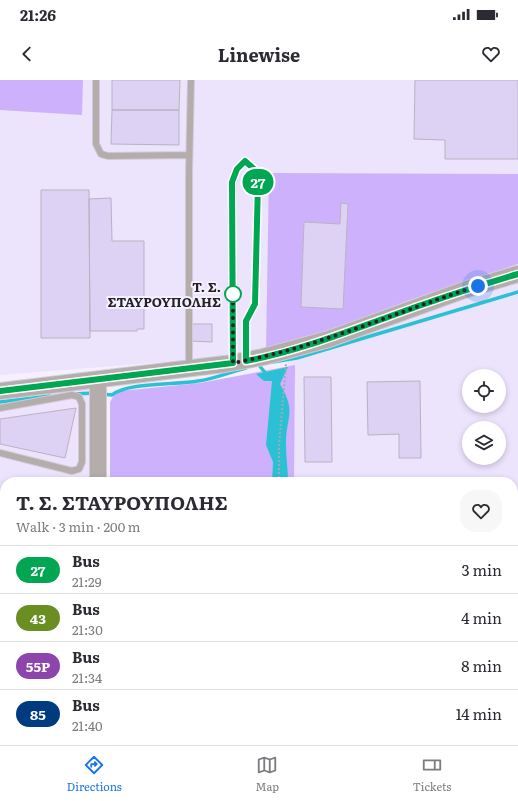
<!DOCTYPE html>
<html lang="en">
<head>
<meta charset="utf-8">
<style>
  body { margin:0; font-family:Literata,serif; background:#f7f7f7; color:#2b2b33; height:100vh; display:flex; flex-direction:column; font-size:15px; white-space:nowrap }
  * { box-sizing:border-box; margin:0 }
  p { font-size:13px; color:#7c7c81 }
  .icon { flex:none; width:22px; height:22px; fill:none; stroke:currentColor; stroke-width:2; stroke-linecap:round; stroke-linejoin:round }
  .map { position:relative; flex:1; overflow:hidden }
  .panel { position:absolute; left:0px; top:397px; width:518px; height:268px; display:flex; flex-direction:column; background:#fff; border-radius:16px 16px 0 0; box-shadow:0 2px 6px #0003 }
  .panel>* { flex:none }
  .badge { padding:0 8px; border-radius:13px; font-size:14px; line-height:26px }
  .controls { position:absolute; left:462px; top:289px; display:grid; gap:8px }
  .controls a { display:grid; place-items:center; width:44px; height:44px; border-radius:50%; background:#fff; box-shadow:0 2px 6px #0003; font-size:20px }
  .you { position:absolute; width:20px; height:20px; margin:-10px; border:3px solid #fff; border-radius:50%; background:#1a73e8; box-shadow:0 0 0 6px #1a73e833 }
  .map>.badge { position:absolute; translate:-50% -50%; box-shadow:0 0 0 2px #fff }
  .round { display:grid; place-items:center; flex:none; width:42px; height:42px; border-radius:16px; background:#f7f7f7 }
  .summary { display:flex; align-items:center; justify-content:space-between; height:68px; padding:0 16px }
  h1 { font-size:19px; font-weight:700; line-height:30px }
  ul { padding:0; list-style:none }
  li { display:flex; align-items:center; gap:12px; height:48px; padding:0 16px; border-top:1px solid #e1e1e2 }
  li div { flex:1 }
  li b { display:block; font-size:15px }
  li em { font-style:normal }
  li .badge { min-width:44px; font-weight:700; text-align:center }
  .status { display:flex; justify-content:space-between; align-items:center; height:28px; padding:0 20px; background:#fff; direction:ltr }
  .status svg { height:11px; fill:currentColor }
  header { display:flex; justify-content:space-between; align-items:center; height:52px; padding:0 16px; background:#fff; font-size:18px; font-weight:700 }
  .tabs { display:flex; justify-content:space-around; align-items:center; height:56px; border-top:1px solid #e1e1e2; background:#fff; font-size:11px; color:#7c7c81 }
  .tabs a { display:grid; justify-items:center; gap:2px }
  .tabs .selected { color:#1a73e8 }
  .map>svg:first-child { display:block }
  .built { fill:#ece3fc; fill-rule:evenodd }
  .green { fill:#ceb1fd; fill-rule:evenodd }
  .water { fill:#2bc1d4 }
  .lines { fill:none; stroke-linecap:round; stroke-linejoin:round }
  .stream { stroke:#2bc1d4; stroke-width:3.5 }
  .building { fill:#ded2f4; stroke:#b8b2c3 }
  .service-casing { stroke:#cfcbd7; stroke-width:8 }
  .minor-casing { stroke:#cfcbd7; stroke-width:15 }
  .tertiary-casing { stroke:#cfcbd7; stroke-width:18 }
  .path { stroke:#aaa6b2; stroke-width:2; stroke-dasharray:2 2; stroke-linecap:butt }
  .service { stroke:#b5acac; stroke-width:6 }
  .minor { stroke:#b5acac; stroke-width:13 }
  .tertiary { stroke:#b5acac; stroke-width:16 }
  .line-casing { stroke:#fff; stroke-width:9 }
  .line { stroke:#00a651; stroke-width:6 }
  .walk { stroke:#242128; stroke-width:4; stroke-dasharray:0 7.2 }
  .stop-dot { fill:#fff; stroke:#00a651; stroke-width:2 }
  .labels { text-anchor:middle; stroke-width:4; stroke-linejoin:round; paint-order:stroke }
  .stop-label { font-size:13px; font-weight:bold; fill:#242128; stroke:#f5f0fe; text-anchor:end }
</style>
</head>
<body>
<div class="status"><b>21:26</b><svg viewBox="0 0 49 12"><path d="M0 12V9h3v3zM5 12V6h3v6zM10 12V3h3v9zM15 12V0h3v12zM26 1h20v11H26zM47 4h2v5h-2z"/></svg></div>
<header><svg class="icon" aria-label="back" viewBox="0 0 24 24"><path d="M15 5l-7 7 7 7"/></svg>Linewise<svg class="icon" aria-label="heart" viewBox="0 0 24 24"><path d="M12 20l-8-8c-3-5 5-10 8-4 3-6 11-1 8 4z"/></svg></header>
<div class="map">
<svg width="518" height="665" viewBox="0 0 518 665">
  <rect width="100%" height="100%" fill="#f5f0fe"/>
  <path class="built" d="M0,0H518V614L513,615V402H289L288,265L191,280L0,295ZM469,296H499V326H469ZM469,348H499V378H469Z
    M89,304L91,402H5V660H90V665H0V318Z
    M518,624V665H93V660H513V625Z"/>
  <path class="green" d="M0,0H83L82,35L0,30Z
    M269,93L518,94V184L407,221L348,244L266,270ZM341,124H348L343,229L301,227L304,142L340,144Z
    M295,285L294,402H110V322L114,315L121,311L200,303Z"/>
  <path class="water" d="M288,287L280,304C297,333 286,336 286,364C286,377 288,389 288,402H272L273,382L266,365L272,301H264L256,294Z"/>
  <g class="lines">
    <path class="stream" d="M273,282L297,278L518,212
      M258,284L268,296
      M74,314L94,313
      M102,314L112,315C126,302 177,305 198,301C214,299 230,292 246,288
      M0,322L50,316"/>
  </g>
  <path class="building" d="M112,0H180L179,30H112Z
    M415,0H518V79H445V60L414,59Z
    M112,30H179V65L111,64Z
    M41,110H89L90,258H41Z
    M111,118L112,161H144V249H137V251H90L89,119Z
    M341,123L348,124L343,229L301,227L304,142L340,144Z
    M192,244H212V262L191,261Z
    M304,297H331L332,382H305Z
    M420,301L421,378H399V354L368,355L367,302Z
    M76,328L65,378L0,364V339Z
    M513,417H518V575H513Z
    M513,651H518V665H486V660H513Z
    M123,660H205V665H123Z
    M242,660H255V665H242Z
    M411,660H443V665H411Z"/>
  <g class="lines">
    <defs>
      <path id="service" d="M96,0V64L101,74L108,76L189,75
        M233,282V102L237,89L245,81L254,89L258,102L255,224L246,241V279
        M189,287V92L191,0
        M0,328L72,315L79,317L82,324V382L79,389L72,391L0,373
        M117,665V660
        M483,665V660"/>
      <path id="minor" d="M513,618H518
        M285,665V660"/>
      <path id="tertiary" d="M98,300V402
        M0,311L225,284L263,277L329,259L464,210L518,194
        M98,660V665"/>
    </defs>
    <use href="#service" class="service-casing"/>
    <use href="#minor" class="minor-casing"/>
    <use href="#tertiary" class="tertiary-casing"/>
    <path class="path" d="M279,402V366L286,284
      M0,626L5,628"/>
    <use href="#service" class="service"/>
    <use href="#minor" class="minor"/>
    <use href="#tertiary" class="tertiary"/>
  </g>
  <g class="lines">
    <defs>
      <path id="line" d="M0,311L233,283L232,102L237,89L245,81L254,89L258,102L255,224L246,241V281C295,272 341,254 388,237C431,221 474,207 518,194"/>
    </defs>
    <use href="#line" class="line-casing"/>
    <use href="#line" class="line"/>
    <path class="walk" d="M233,214V208V283C320,267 395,232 478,206"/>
  </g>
  <circle class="stop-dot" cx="233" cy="214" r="8"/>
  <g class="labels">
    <g class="stop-label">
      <text x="221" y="212">Τ. Σ.<tspan x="221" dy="15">ΣΤΑΥΡΟΥΠΟΛΗΣ</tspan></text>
    </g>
  </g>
</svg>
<div class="controls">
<a><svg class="icon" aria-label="locate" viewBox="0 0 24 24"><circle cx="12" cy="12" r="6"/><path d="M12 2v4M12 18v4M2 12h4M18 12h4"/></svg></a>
<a><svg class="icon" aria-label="layers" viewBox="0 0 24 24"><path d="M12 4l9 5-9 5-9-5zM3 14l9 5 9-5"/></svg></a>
</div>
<div class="you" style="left:478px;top:206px"></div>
<b class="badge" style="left:258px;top:102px;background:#00a651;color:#fff">27</b>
<section class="panel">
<div class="summary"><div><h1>Τ. Σ. ΣΤΑΥΡΟΥΠΟΛΗΣ</h1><p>Walk · 3 min · 200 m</p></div><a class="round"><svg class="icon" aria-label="heart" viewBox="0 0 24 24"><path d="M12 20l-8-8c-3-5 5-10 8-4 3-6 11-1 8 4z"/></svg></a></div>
<ul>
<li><span class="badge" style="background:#00a651;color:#fff">27</span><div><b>Bus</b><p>21:29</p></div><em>3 min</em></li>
<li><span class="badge" style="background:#6b8e23;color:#fff">43</span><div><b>Bus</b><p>21:30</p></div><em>4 min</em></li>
<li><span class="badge" style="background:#8e44ad;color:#fff">55Ρ</span><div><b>Bus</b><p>21:34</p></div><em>8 min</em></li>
<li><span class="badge" style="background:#003b80;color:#fff">85</span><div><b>Bus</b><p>21:40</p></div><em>14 min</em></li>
</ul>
</section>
</div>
<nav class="tabs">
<a class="selected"><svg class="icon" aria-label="directions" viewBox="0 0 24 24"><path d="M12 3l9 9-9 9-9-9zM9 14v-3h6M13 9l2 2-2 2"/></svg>Directions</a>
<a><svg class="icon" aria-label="map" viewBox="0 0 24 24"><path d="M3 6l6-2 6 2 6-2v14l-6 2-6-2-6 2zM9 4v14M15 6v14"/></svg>Map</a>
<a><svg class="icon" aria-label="tickets" viewBox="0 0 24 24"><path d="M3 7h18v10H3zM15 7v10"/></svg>Tickets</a>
</nav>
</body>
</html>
